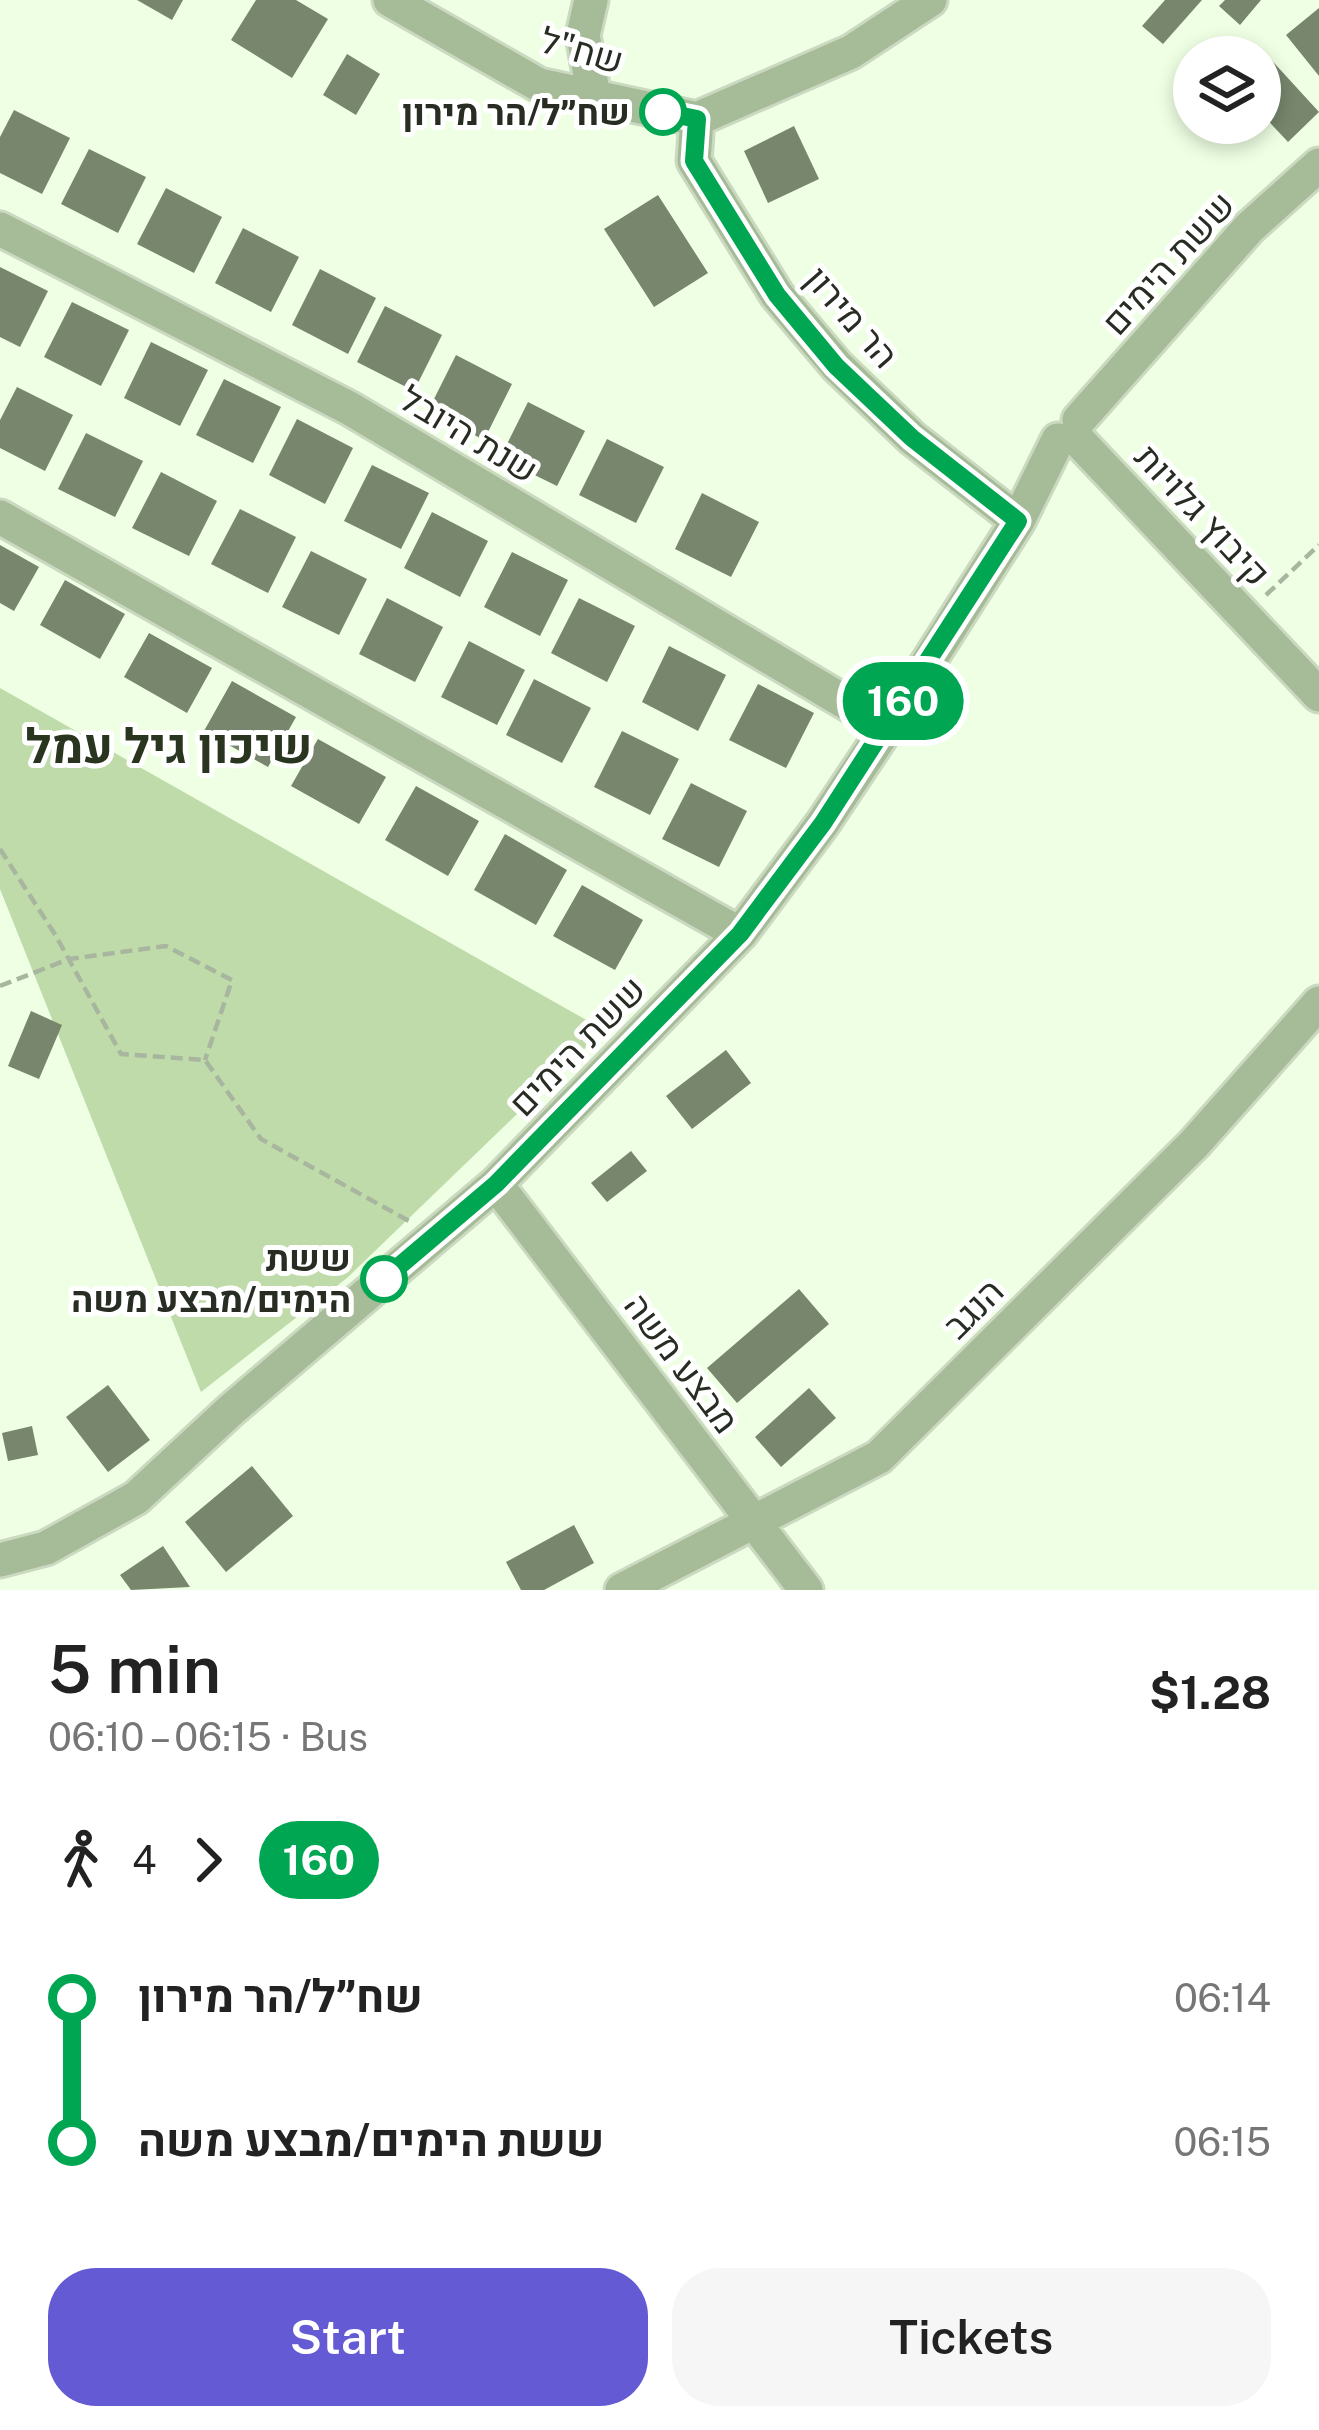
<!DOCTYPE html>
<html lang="en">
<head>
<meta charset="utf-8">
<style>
  body { margin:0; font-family:"Public Sans",Heebo,sans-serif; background:#f6f6f6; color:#222; height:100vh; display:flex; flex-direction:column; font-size:45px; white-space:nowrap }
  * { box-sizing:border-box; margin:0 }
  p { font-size:39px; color:#767676 }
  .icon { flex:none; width:66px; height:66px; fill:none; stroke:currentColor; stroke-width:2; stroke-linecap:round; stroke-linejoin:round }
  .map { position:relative; height:1590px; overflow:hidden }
  .panel { display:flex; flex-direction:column; background:#fff; flex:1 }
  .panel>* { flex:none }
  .badge { padding:0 24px; border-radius:39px; font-size:42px; line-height:78px }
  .tools { position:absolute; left:1173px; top:36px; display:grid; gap:24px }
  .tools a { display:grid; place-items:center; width:108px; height:108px; border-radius:50%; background:#fff; box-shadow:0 6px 18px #0003; font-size:60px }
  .map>.badge { position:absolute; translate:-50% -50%; box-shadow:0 0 0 6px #fff }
  .legs { display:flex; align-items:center; gap:18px; height:132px; padding:0 48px; font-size:39px }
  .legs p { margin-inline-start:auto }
  .summary { display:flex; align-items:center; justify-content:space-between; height:204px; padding:0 48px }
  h1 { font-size:66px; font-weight:600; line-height:90px }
  .cta { display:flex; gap:24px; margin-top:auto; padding:24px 48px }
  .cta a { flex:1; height:138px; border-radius:48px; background:#645ad3; color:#fff; font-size:48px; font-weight:600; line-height:138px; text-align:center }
  .cta a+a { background:#f6f6f6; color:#222 }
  ul { padding:0 48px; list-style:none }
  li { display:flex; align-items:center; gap:42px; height:144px; font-size:45px }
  li i { display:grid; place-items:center; width:18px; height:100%; margin:0 15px; background:currentColor }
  li i::after { content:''; width:30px; height:30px; margin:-15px; border:9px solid; border-radius:50%; background:#fff }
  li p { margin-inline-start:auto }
  li:first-child i { background:linear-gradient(#0000 50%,currentColor 0) }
  li:last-child i { background:linear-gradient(currentColor 50%,#0000 0) }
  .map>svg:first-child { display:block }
  .green { fill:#bedba9 }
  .building { fill:#77866d }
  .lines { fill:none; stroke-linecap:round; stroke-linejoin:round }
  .minor-casing { stroke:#cad9c0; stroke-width:39 }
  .path { stroke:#a8b59f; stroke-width:4.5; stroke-dasharray:12 6; stroke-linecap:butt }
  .minor { stroke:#a6bb97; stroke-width:33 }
  .line-1-casing { stroke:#fff; stroke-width:27 }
  .line-1 { stroke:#00a651; stroke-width:18 }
  .stop-1-dot { fill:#fff; stroke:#00a651; stroke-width:6 }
  .labels { text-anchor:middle; stroke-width:10; stroke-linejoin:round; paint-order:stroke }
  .street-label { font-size:36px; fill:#272d23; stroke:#fff }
  .stop-label { font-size:36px; font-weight:bold; fill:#272d23; stroke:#fff; text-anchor:end }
  .district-label { font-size:48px; font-weight:bold; fill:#29351f; stroke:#fff }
</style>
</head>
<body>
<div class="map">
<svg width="1319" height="1590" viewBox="0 0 1319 1590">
  <rect width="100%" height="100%" fill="#eeffe3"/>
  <path class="green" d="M0,688L604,1030L347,1278L201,1392L0,889Z"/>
  <path class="building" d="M137,0H183L172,20Z
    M256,0H296L328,19L292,78L231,40Z
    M1165,0H1202L1163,44L1142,26Z
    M1225,0H1261L1240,25L1219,6Z
    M1319,8V76L1286,35Z
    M1265,53L1319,112L1288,142L1260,112V58Z
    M347,54L380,74L356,115L323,95Z
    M14,110L70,138L42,194L0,173V137Z
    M794,126L819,179L768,203L744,151Z
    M89,149L146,177L118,233L61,204Z
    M166,188L222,217L194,273L137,244Z
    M658,195L708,273L654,307L604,229Z
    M243,228L299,257L271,312L215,283Z
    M0,267L48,291L20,347L0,337Z
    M320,269L376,298L348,354L292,325Z
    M72,302L129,330L101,386L44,357Z
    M385,306L442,335L414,391L357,362Z
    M151,342L208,370L180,426L124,398Z
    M456,355L512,384L484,440L428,411Z
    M224,379L281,407L253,463L196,435Z
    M17,387L73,415L45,471L0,448V420Z
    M528,402L585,431L557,486L500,458Z
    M297,419L353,448L325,504L269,475Z
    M86,433L143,461L115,517L58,489Z
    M607,439L664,467L636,523L579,495Z
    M372,465L429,493L401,549L344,521Z
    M161,472L217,501L189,556L132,528Z
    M702,493L759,522L731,577L675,549Z
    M240,509L296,537L268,593L211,564Z
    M432,512L488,541L460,597L404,568Z
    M0,545L39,567L14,611L0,603Z
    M311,551L367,579L339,635L282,607Z
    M512,552L568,580L540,636L484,607Z
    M65,580L125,614L100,659L40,625Z
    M387,598L443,627L415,682L359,654Z
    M579,598L635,626L607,682L551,653Z
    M149,633L212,668L187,713L124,677Z
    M469,641L525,670L497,725L441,697Z
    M669,646L726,675L698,731L642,702Z
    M534,679L591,708L562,763L506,735Z
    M232,681L296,717L268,767L204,731Z
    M758,684L814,713L786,768L729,740Z
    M622,731L679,759L650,815L594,787Z
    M318,739L386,777L359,824L291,786Z
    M691,783L747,811L719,867L662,839Z
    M416,786L479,821L448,876L385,840Z
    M505,834L567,870L536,925L474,890Z
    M582,885L643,920L615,970L553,936Z
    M31,1011L62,1025L39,1079L8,1066Z
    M726,1050L751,1083L692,1129L666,1096Z
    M631,1151L647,1171L607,1202L591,1183Z
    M799,1289L829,1324L737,1403L707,1368Z
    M108,1385L150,1440L108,1472L66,1417Z
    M809,1388L836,1418L781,1467L755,1437Z
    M32,1426L38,1455L8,1461L2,1433Z
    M252,1466L293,1516L226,1572L185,1522Z
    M574,1525L594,1563L544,1590H521L506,1562Z
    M163,1546L190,1587L131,1590L120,1575Z"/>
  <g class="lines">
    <defs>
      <path id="minor" d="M390,0L539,85L697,119
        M591,0L583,35L594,97
        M697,119L694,161L777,295L837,366L912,438L1018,521
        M697,119L851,52L930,0
        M0,229L349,408L887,727
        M1079,420L1249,228L1319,165
        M1080,442L1319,695
        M0,517L740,934
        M496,1184L806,1590
        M0,1560L46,1548L136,1498L231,1410L496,1184L740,934L823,823L887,727L1018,521L1058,440
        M622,1590L879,1457L1194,1144L1319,1003"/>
    </defs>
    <use href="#minor" class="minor-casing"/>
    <path class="path" d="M1266,595L1319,545
      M0,849L56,936L121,1054L205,1060L261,1139L409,1221
      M0,986L69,959L166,946L232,980L205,1060"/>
    <use href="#minor" class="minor"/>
  </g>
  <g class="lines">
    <defs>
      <path id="line-1" d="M384,1279L496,1184L740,934L823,823L1018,521L912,438L836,366L777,295L694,161L697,119L663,112"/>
    </defs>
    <use href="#line-1" class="line-1-casing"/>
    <use href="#line-1" class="line-1"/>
  </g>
  <g class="stop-1-dot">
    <circle cx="663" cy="112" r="21"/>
    <circle cx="384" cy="1279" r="21"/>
  </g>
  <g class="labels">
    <g class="street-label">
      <text transform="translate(582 50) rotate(16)" y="13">שח"ל</text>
      <text transform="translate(1168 263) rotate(-48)" y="13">ששת הימים</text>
      <text transform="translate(852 317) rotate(49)" y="13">הר מירון</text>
      <text transform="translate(469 434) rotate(31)" y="13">שנת היובל</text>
      <text transform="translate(1203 515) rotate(47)" y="13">קיבוץ גלויות</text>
      <text transform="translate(577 1046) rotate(-46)" y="13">ששת הימים</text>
      <text transform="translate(973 1308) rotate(-45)" y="13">הנגב</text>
      <text transform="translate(682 1363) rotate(53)" y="13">מבצע משה</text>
    </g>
    <g class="stop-label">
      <text x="630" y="125">שח״ל/הר מירון</text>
      <text x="351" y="1271">ששת<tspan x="351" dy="41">הימים/מבצע משה</tspan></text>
    </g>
    <g class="district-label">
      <text x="169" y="763">שיכון גיל עמל</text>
    </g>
  </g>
</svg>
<div class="tools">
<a><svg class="icon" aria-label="layers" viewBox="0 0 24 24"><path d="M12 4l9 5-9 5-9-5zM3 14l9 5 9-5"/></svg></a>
</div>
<b class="badge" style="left:903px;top:701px;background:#00a651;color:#fff">160</b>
</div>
<section class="panel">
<div class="summary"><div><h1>5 min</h1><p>06:10 – 06:15 · Bus</p></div><b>$1.28</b></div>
<div class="legs"><svg class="icon" aria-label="walk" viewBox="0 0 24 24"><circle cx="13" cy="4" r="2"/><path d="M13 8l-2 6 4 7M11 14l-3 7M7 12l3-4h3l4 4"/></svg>4<svg class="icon" aria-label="forward" viewBox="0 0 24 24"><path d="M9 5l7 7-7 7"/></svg><b class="badge" style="background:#00a651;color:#fff">160</b></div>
<ul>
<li><i style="color:#00a651"></i><b>שח״ל/הר מירון</b><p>06:14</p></li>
<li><i style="color:#00a651"></i><b>ששת הימים/מבצע משה</b><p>06:15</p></li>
</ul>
<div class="cta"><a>Start</a><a>Tickets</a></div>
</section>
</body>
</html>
